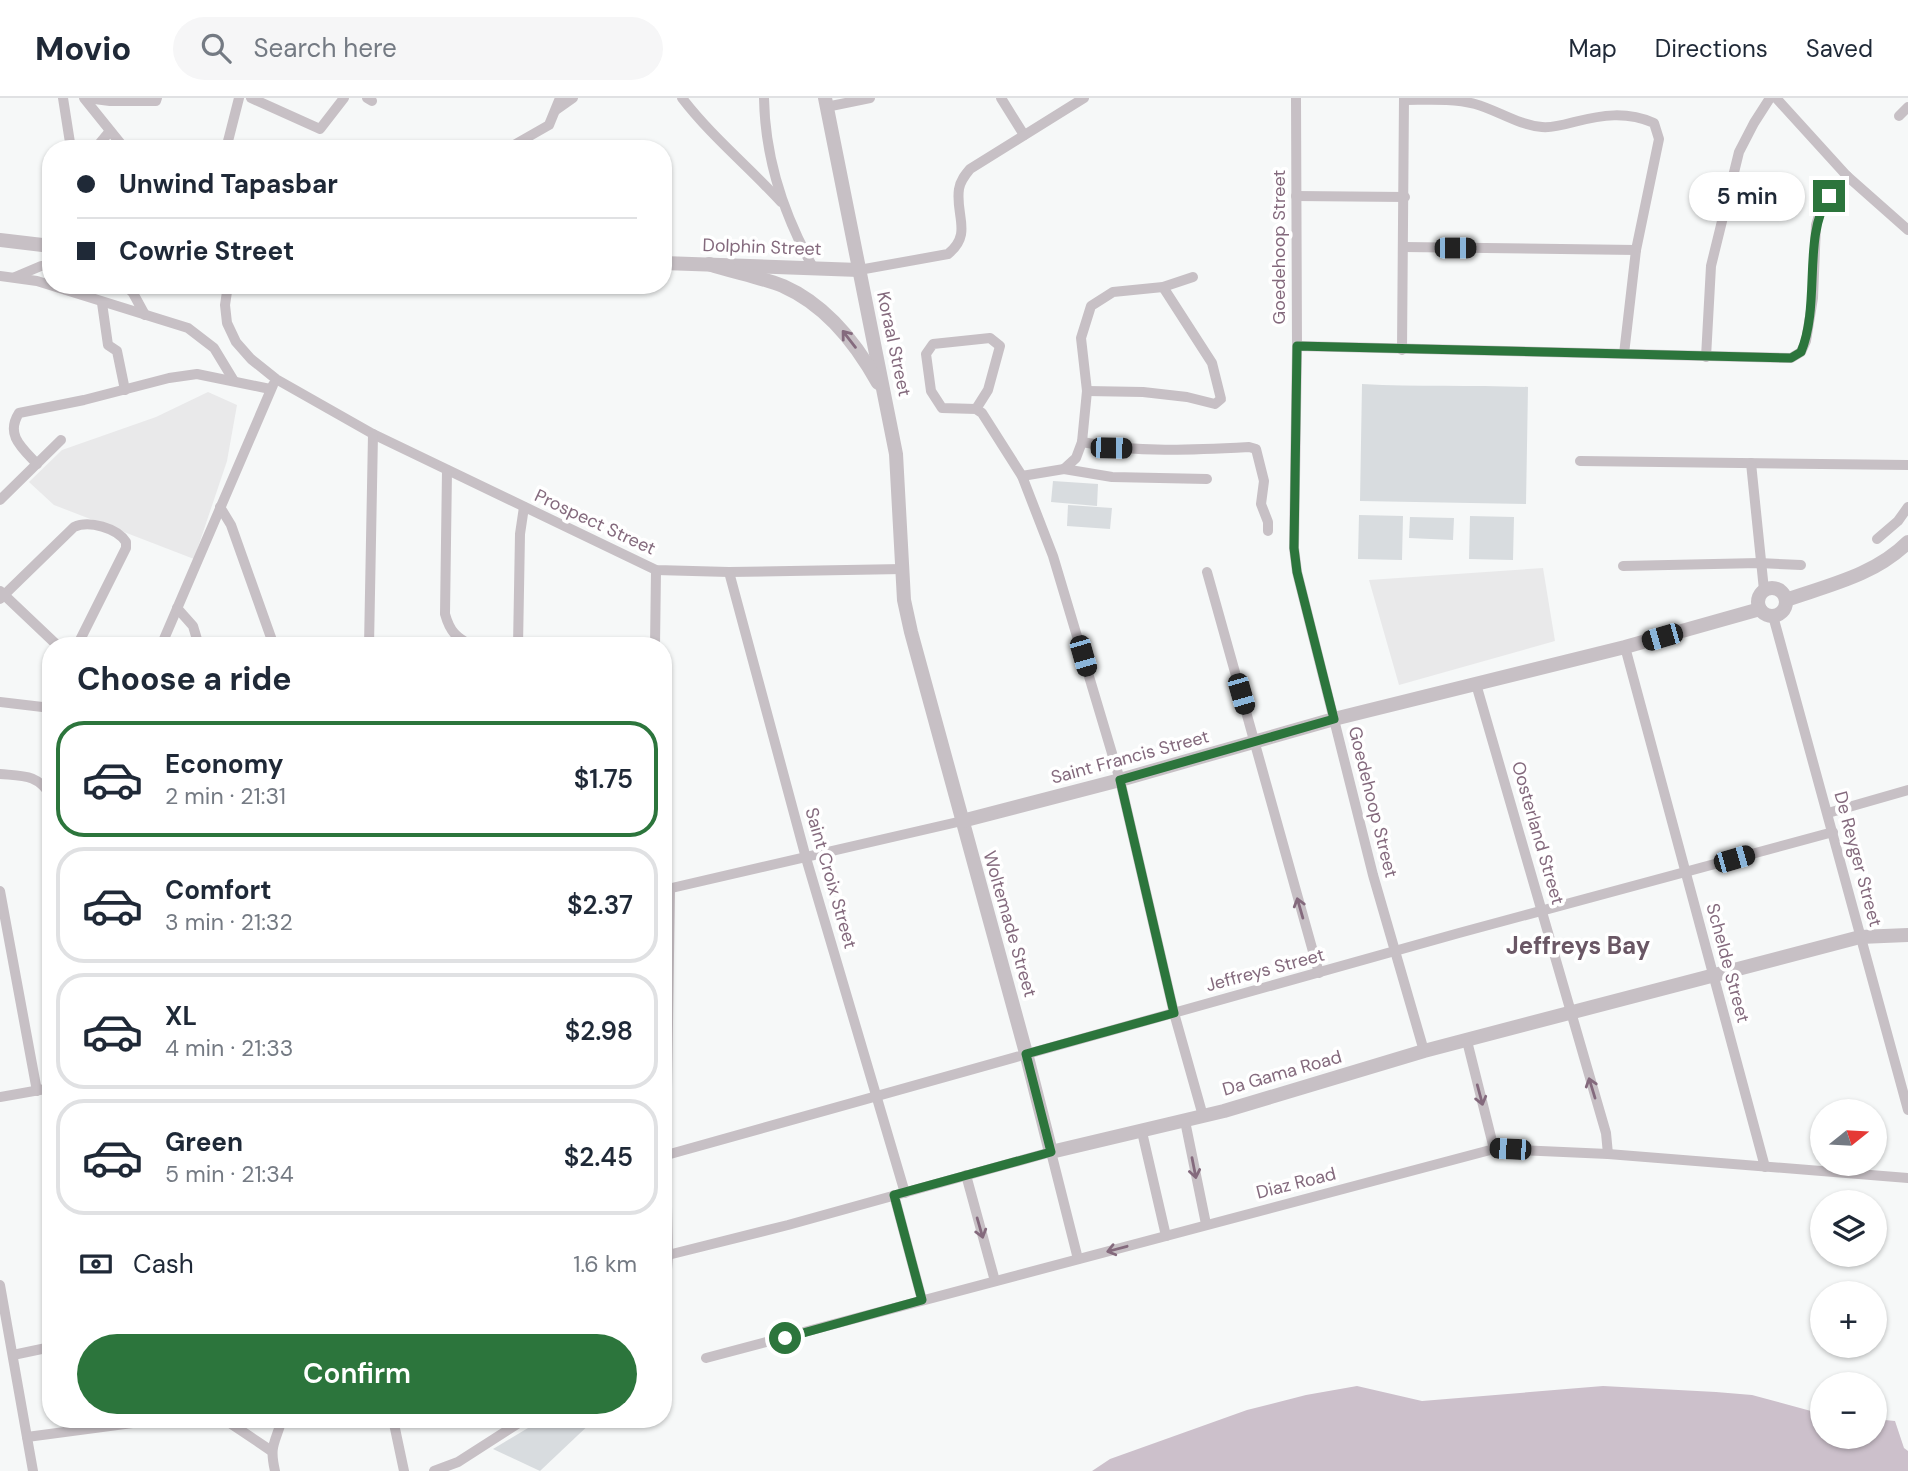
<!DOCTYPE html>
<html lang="en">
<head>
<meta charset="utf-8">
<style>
	:root { --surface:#fff; --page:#f6f6f7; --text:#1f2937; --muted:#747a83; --line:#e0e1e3; --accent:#2c753c }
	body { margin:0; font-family:"DM Sans",sans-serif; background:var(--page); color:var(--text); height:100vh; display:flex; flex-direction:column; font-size:26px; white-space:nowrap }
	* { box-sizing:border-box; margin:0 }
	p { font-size:23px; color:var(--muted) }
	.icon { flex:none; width:38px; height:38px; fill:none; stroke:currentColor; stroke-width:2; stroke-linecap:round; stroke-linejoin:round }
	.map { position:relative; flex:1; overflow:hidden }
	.details { position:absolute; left:42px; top:539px; width:630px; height:791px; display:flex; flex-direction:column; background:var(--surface); border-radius:28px; box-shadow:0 2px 5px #0004 }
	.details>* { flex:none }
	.hud { position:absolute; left:42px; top:42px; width:630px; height:154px; border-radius:28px; box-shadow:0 2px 5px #0004; display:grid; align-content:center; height:154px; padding:0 35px; background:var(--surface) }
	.needle { width:46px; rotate:72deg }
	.tools { position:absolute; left:1810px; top:1001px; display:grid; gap:14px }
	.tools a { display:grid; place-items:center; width:77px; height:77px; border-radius:50%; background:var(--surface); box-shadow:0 2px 5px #0004; font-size:35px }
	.end { position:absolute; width:32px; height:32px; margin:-16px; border:9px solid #2c753c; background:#fff; box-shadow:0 0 0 4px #fff }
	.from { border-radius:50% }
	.bubble { position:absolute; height:49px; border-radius:24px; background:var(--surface); box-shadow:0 2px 5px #0004; font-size:23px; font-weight:600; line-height:49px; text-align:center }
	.car { position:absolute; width:21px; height:42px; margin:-21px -10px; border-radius:9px; box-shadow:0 0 5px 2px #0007; background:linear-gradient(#222 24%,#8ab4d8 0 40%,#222 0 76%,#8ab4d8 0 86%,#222 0) }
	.hud b { display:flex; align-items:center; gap:24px; height:66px; font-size:26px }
	.hud b+b { border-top:2px solid var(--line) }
	.hud i { width:18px; height:18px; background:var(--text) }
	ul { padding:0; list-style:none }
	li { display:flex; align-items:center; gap:21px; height:116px; margin:0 14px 10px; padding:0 21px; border:4px solid var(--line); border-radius:28px }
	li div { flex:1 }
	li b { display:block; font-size:26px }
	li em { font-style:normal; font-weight:600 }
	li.on { border-color:var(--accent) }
	li>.icon { width:63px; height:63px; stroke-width:1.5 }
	h2 { padding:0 35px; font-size:32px; line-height:84px }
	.pay { display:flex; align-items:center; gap:18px; height:77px; padding:0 35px; font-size:26px }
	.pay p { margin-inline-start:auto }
	.button { display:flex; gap:14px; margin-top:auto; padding:14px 35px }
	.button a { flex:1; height:80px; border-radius:42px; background:var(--accent); color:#fff; font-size:28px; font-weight:600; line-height:80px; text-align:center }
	header { display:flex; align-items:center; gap:42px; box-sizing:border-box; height:98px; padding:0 35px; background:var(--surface); border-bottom:2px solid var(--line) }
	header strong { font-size:33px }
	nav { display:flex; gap:38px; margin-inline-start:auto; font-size:24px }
	.search { width:490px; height:63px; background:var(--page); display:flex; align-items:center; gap:18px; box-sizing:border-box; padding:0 24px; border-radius:38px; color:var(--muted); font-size:26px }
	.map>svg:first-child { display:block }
	.built { fill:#e9e9ea }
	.green { fill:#d8dcdf }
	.water { fill:#ccc0cb }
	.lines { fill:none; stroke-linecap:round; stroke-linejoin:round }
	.minor { stroke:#c7c0c5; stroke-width:10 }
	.tertiary { stroke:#c7c0c5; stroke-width:14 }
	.oneway { stroke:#846a7d }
	.route { stroke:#2c753c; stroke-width:9 }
	.labels { text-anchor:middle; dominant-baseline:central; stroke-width:7; stroke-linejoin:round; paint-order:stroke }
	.street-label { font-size:18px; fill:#846a7d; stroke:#fff }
	.district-label { font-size:24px; font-weight:bold; fill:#6a5765; stroke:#fff }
</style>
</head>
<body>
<header>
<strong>Movio</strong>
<div class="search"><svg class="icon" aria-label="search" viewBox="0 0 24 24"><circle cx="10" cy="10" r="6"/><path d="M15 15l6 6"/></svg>Search here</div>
<nav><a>Map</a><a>Directions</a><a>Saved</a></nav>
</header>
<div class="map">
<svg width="1908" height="1373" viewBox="0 0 1908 1373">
	<rect width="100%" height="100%" fill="#f6f8f8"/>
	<g class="built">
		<polygon points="208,294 237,307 227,363 194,461 54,407 29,384 62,352 156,319"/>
		<polygon points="1543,470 1555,543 1399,587 1369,482"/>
	</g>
	<g class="green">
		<path d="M1362 286C1417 289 1472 287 1528 289L1526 406 1360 403Z"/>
		<polygon points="1053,383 1098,386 1097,408 1051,404"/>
		<polygon points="1068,407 1112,410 1110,431 1067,428"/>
		<polygon points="1359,417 1403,418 1402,462 1358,461"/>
		<polygon points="1470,418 1514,419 1513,462 1469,461"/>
		<polygon points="1410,419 1454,420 1453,442 1409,440"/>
		<polygon points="543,1321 595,1321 540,1373 493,1351"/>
	</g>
	<polygon class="water" points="1357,1288 1422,1303 1603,1288 1716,1294 1752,1297 1822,1316 1822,1339 1874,1339 1874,1321 1895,1323 1904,1350 1908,1353 1908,1373 1092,1373 1110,1361 1247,1312 1306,1297"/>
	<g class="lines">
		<g class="minor">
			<polyline points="63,0 71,51"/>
			<polyline points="84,0 125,51"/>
			<polyline points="87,0 110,3 156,3 157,0"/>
			<polyline points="251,0 320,31 344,0"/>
			<polyline points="367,0 372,3"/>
			<path d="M682 0C711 38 749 69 781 104"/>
			<path d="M764 0C765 60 784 118 814 171"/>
			<polyline points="1001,0 1024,37"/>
			<polyline points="1296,0 1297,248 1294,450 1297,474 1373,777 1424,953"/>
			<polyline points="1776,0 1847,78 1908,132"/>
			<path d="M1404 2C1427 2 1452 0 1475 6 1497 12 1518 27 1542 29 1553 30 1563 27 1574 24 1602 17 1626 13 1654 25L1659 41 1636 152 1624 256"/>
			<polyline points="826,9 870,0"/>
			<polyline points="556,12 573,0"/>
			<polyline points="1899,18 1908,9"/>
			<polyline points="95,51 110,33"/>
			<polyline points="226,51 239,0"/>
			<polyline points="507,51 549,27 560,0"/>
			<polyline points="1296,98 1405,99"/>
			<polyline points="1404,149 1636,152"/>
			<path d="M859 172 948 156C973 136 955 117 959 91 960 83 965 77 970 71L1084 0"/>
			<polyline points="0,178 37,183 188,230 214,250 234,283"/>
			<polyline points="15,179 41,168 51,168"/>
			<polyline points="125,187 133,195 145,217"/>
			<polyline points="228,187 225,207 227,225 236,244 251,261 276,281 373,336 656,472 729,474 903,471"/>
			<polyline points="102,205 108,247 117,253 125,292"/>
			<polyline points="1297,248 1791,260 1801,254 1806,243 1813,200 1816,127 1821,111 1847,78"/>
			<polyline points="1402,252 1404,0"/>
			<polyline points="1706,259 1711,168 1739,54 1754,25 1770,0"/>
			<polyline points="1087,293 1143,294 1187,299 1215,306 1221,301 1212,265 1163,189"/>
			<polyline points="976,311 988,292 1000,248 990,240 933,246 926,256 931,293 942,310 976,311 982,315 1022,378 1053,458 1120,682 1174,915 1203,1018"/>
			<path d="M1082 344C1137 355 1193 352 1249 349L1256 351 1264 383 1261 406 1268 424V433"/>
			<polyline points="1580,363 1908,367"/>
			<polyline points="1751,365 1764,492"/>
			<path d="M37 366C22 350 5 337 19 315L84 302 169 280 197 276 270 291"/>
			<polyline points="1064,371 1076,360 1082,344 1087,293 1081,240 1091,208 1113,194 1163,189 1193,179"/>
			<path d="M447 372 445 516C450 534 456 539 472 548"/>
			<polyline points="1022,378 1064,371 1112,379 1207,381"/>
			<polyline points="0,402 61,342"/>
			<polyline points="220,409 231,427 274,548"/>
			<polyline points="1877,441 1898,423 1908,409"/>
			<polyline points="1623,468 1759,465 1801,467"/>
			<polyline points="729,474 806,760 905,1095"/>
			<polyline points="1207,474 1319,875"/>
			<polyline points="0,493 58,548"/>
			<path d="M0 501 74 429C89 422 117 430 126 444V450L77 548"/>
			<polyline points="177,510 193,528 199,548"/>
			<polyline points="1773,518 1908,1012"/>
			<polyline points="161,548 273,287"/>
			<polyline points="369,548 373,336"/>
			<polyline points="518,548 520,436 524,409"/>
			<polyline points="655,548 656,472"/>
			<polyline points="1625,549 1765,1069"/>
			<polyline points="1476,586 1606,1035 1608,1056"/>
			<polyline points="0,604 51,610"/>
			<path d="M0 676C23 678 38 676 51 698"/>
			<polyline points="1828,715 1908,692"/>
			<polyline points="663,792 962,723"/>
			<polyline points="0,793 37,993"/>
			<polyline points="1467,943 1494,1051"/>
			<polyline points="0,999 51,990"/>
			<polyline points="1185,1023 1206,1126"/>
			<polyline points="1142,1034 1166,1138"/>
			<polyline points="663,1058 1459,835 1833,734"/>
			<polyline points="966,1077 995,1183"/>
			<polyline points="894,1097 922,1202"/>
			<polyline points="668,1157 788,1127 1051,1054 1078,1161"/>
			<polyline points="0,1187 33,1373"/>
			<polyline points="663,1230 668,1157 666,1058 670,791"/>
			<polyline points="13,1257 51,1249"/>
			<polyline points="706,1260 1494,1051 1608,1056 1908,1080"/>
			<polyline points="224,1321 270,1352"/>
			<polyline points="393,1321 404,1373"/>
			<polyline points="27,1339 155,1322"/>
			<path d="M275 1373C269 1347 275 1346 282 1321"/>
			<polyline points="434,1373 458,1364 525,1321"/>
		</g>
		<g class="tertiary">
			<polyline points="825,0 896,356 904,502 911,534 1026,955 1051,1054 1224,1013 1424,953 1860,839 1908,837"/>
			<polyline points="0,142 51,148"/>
			<polyline points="663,165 859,172"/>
			<path d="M709 166C733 174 760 179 783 188 826 207 856 245 878 285"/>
			<circle cx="1772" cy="504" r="14"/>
			<path d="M1786 502C1829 487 1875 477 1908 444"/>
			<polyline points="962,723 1120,682 1334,621 1625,549 1760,511"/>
		</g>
	</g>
	<defs><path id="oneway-shaft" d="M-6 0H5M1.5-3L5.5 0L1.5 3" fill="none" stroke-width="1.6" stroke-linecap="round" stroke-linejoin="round" transform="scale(1.75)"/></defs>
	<g class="oneway">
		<use href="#oneway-shaft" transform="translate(849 241) rotate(-128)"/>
		<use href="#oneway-shaft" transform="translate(1300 810) rotate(-106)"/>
		<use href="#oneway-shaft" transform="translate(1592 990) rotate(-107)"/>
		<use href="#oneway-shaft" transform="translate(1480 997) rotate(75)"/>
		<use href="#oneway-shaft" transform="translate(1194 1070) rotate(79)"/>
		<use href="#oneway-shaft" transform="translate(980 1130) rotate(74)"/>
		<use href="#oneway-shaft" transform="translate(1117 1151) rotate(165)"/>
	</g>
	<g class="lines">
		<path class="route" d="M785 1240 922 1202 894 1097 1051 1054 1026 956 1174 915 1120 682 1334 621 1297 474 1294 450 1297 248 1791 260 1801 254C1821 205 1802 139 1829 98"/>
	</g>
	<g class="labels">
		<g class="street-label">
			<text transform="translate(762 149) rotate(2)">Dolphin Street</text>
			<text transform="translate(1279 149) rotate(-90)">Goedehoop Street</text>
			<text transform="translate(894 246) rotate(78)">Koraal Street</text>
			<text transform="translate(595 424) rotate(25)">Prospect Street</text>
			<text transform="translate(1130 659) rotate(-15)">Saint Francis Street</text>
			<text transform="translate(1373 704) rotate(76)">Goedehoop Street</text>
			<text transform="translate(1538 735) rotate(74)">Oosterland Street</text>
			<text transform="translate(1858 761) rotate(75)">De Reyger Street</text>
			<text transform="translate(831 780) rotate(74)">Saint Croix Street</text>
			<text transform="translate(1010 826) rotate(74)">Woltemade Street</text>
			<text transform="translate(1728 865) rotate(75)">Schelde Street</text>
			<text transform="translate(1265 872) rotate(-15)">Jeffreys Street</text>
			<text transform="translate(1282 975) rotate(-16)">Da Gama Road</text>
			<text transform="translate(1296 1085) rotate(-14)">Diaz Road</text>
		</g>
		<g class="district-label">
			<text x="1578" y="847">Jeffreys Bay</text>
		</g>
	</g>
</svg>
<div class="tools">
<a><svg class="needle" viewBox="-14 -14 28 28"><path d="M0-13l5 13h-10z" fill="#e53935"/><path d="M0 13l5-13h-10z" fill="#747a83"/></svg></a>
<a><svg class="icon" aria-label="layers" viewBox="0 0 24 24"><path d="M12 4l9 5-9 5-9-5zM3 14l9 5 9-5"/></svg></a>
<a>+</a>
<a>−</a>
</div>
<i class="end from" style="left:785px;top:1240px"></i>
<i class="end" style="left:1829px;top:98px"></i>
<div class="bubble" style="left:1689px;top:74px;width:116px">5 min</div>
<i class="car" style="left:1455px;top:150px;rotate:90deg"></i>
<i class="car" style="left:1111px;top:350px;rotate:91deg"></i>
<i class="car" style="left:1662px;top:539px;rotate:254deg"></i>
<i class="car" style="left:1083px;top:558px;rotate:164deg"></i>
<i class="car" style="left:1241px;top:596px;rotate:164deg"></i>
<i class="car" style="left:1734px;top:761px;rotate:74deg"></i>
<i class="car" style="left:1510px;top:1051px;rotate:273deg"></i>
<div class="hud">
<b><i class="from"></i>Unwind Tapasbar</b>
<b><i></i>Cowrie Street</b>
</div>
<section class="details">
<h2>Choose a ride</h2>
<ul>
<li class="on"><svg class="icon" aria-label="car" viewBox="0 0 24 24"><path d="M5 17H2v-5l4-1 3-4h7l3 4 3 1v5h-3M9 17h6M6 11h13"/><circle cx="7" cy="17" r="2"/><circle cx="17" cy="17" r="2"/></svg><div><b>Economy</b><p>2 min · 21:31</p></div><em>$1.75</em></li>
<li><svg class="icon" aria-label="car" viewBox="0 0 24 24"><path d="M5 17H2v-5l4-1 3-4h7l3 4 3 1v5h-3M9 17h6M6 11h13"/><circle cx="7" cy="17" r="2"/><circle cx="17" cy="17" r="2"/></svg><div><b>Comfort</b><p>3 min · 21:32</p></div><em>$2.37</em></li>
<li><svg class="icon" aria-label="car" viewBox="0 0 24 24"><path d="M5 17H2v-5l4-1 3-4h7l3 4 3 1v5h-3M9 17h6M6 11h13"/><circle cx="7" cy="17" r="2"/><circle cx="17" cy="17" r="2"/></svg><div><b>XL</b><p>4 min · 21:33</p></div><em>$2.98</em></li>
<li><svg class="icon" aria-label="car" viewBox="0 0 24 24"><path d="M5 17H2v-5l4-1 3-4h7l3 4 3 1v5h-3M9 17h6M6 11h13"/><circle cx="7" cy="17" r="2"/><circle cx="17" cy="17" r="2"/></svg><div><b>Green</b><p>5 min · 21:34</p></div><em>$2.45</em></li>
</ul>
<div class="pay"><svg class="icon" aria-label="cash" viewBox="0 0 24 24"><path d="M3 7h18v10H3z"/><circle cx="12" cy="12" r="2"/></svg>Cash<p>1.6 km</p></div>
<div class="button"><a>Confirm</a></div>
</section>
</div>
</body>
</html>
